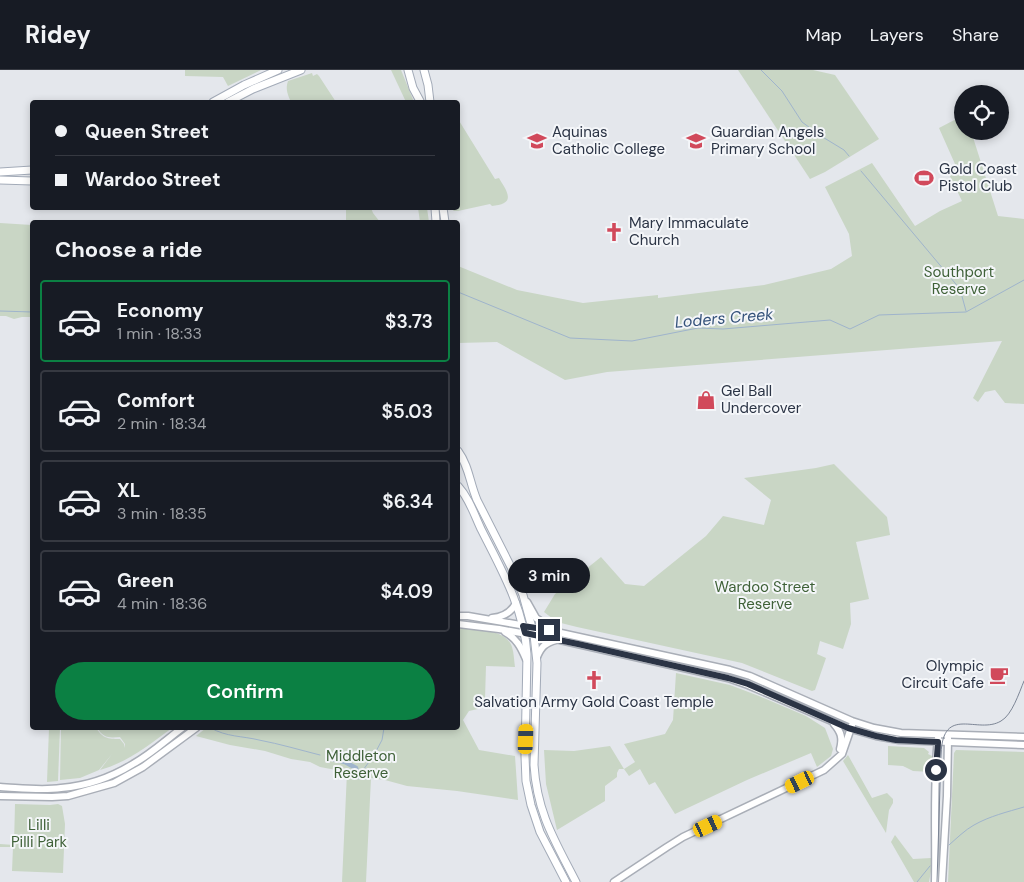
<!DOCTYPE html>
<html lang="en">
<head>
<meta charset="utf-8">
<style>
	:root { --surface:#171b24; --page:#20242c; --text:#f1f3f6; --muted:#9ea1a6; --line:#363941; --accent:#0b8043 }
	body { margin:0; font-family:"DM Sans",sans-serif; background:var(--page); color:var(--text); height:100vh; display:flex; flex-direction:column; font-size:19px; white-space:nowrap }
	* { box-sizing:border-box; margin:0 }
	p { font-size:16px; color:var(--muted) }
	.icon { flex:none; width:28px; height:28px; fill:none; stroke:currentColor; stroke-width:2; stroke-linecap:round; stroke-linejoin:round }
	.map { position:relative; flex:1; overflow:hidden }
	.drawer { position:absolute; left:30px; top:150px; width:430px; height:510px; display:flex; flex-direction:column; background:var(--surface); border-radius:5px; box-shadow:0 2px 8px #0003 }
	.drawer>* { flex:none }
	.hud { position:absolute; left:30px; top:30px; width:430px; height:110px; border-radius:5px; box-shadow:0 2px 8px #0003; display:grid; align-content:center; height:110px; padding:0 25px; background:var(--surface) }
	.fabs { position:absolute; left:954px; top:15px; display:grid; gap:10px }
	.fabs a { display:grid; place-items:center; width:55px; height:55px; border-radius:50%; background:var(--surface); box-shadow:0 2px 8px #0003; font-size:25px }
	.end { position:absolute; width:22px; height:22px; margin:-11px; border:6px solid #2b3445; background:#fff; box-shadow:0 0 0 2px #fff }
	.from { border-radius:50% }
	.bubble { position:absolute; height:35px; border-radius:18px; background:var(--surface); box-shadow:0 2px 8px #0003; font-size:16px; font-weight:600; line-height:35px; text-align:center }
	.car { position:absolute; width:15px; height:30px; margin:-15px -8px; border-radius:6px; box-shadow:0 0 4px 1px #0007; background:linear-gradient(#f5c518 24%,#345 0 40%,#f5c518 0 76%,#345 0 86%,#f5c518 0) }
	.hud b { display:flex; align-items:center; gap:18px; height:48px; font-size:19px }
	.hud b+b { border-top:1px solid var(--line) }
	.hud i { width:12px; height:12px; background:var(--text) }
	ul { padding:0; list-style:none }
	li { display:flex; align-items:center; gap:15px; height:82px; margin:0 10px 8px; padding:0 15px; border:2px solid var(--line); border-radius:5px }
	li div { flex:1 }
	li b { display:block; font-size:19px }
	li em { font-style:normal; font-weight:600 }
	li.current { border-color:var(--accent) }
	li>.icon { width:45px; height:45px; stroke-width:1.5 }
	h2 { padding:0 25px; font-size:22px; line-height:60px }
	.action { display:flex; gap:10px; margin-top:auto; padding:10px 25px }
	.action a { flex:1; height:58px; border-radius:30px; background:var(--accent); color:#fff; font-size:20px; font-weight:600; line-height:58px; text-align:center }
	header { display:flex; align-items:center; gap:30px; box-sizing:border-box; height:70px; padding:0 25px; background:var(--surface); border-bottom:1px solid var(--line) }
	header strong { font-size:24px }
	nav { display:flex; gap:28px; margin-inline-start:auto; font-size:18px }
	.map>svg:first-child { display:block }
	.green { fill:#c9d6c5 }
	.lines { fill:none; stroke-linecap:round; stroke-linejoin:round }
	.stream { stroke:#9fb4cc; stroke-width:1 }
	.canal { stroke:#9fb4cc; stroke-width:4.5 }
	.secondary-casing { stroke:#a9aeb7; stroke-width:9 }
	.primary-casing { stroke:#a3abb8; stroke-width:9 }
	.secondary { stroke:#fff; stroke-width:6 }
	.primary { stroke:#fff; stroke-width:7 }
	.tram { stroke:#7d8696; stroke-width:1 }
	.route { stroke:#2b3445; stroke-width:6 }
	.labels { text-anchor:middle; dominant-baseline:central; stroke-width:4; stroke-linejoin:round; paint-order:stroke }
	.poi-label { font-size:15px; fill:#2b3445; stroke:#f4f6f9; text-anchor:start }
	.park-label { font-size:15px; fill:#3f6138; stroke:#f4f6f9 }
	.water-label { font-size:16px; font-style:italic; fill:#34527a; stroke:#f4f6f9 }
</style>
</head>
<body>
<header>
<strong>Ridey</strong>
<nav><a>Map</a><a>Layers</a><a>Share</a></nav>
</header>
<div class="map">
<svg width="1024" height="812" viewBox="0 0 1024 812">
	<rect width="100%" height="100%" fill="#e4e7ec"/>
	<g class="green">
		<polygon points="185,0 261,0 228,16 223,7 185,6"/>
		<polygon points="391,0 401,0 414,32 406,32"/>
		<polygon points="738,0 813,0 835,5 879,69 825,102 810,109"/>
		<path d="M312 3 313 6 317 4 319 6 336 32H291C288 25 285 19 288 11Z"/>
		<polygon points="962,46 962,61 971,61 998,146 1024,149 1024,334 1005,333 995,320 985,322 978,332 973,328 1002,271 607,302 565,310 497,272 458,273 458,196 517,220 583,233 658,225 658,228 764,215 831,199 852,186 849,164 825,117 872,93 915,156 940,141 962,131 946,98 955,94 939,58"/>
		<path d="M458 49 495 109 499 108C502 114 514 128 504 133 501 135 496 135 492 136L490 134 458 141H454L451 138H458Z"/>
		<polygon points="346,138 371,138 373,143 380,152 346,152"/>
		<polygon points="418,138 427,138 429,152 420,152"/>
		<polygon points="0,153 32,155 32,247 22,247 14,249 6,246 0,246"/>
		<polygon points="834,394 887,447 890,465 856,472 869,529 850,533 851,554 843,579 820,571 817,584 826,588 815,620 812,621 742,593 577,557 557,552 544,542 555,524 601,487 625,514 644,516 706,466 723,446 764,455 771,430 744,408 816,398"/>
		<path d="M458 558C474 560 506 558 512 577 514 583 514 591 515 597L486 596 485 629 478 639 469 641 463 650 479 680 515 686 518 730 457 721 407 716 385 710 371 708 366 812H342L347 702 320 697 310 692 291 689 265 681 230 675 196 666 206 658H458Z"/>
		<polygon points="676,603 730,615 759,626 806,646 825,658 833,679 831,686 817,697 811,683 747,710 675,744 655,712 649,715 640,699 629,706 624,699 619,699 617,703 617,707 605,716 605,731 557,760 546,714 544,680 574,681 610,676 624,699 635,692 624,674 665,664 673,650"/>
		<polygon points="49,658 60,658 58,711 47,712"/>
		<path d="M61 658H96C103 668 107 669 120 669L124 674 125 678V674L120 667C108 668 104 668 97 658H172C149 675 128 692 100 700L112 684 99 700 80 708 60 710Z"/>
		<polygon points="888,676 924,678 929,682 928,684 932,686 931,702 913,701 903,696 888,695"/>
		<polygon points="956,680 1024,682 1024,812 948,812 954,683"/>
		<polygon points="848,685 872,728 887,723 893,729 893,733 889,740 886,763 843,691"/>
		<polygon points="15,734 50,735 58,734 62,736 65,754 63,803 12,801 13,777 0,777 0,774 14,775"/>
		<polygon points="895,765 913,789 931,788 931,801 929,812 914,812 891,772"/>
	</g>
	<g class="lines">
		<g class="stream">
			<polyline points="761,0 782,21 802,52 821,66 844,80 849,86"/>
			<polyline points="861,101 960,219 966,241"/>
			<polyline points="458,222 570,268 632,271 698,258 723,259 830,250 850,259 879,245 966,242 1024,210"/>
			<polyline points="0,241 32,242"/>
			<polyline points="163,658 164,658"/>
			<path d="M211 658C226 667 243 666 259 670 280 674 300 680 320 685"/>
			<polyline points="358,707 374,685 382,670 384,658"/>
			<path d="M949 775C957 768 965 760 974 755 990 746 1007 742 1024 737"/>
			<polyline points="917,812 930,796"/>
		</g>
		<polyline class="canal" points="329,688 345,692 356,698 358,707"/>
		<g class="secondary-casing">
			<g id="secondary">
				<polyline points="527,532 536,548 552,559"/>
				<polyline points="458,546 468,546 538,558 730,600 750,606 852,651 874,658 901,663 1024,667"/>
				<path d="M492 548C503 547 511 543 516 533"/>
				<polyline points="458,554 499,559 560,570 728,608 748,615 848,658 876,666 899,670 1024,675"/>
				<path d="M505 562C516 568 521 577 526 589"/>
				<path d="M537 587C541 577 545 573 556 570"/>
				<path d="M834 654C841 662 843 668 840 679"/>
				<path d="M0 717C20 718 41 721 61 718 86 716 112 707 133 694 151 684 166 670 182 658"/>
				<polyline points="0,726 52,727 68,726 114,713 143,697 196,658"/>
				<polyline points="614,812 667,777 683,767 824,700 842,684 852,655"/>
				<path d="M935 812C936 764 933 716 938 668"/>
				<polyline points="942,812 947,726 948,668"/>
			</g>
		</g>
		<g class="primary-casing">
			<g id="primary">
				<polyline points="408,0 413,18 420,31"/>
				<polyline points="424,0 428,15 430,32"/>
				<polyline points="213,32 244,15 278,0"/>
				<polyline points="228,32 253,19 301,0"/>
				<polyline points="0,102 32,100"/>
				<polyline points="0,110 32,111"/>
				<polyline points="435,138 436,152"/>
				<polyline points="443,138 445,152"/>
				<path d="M458 381C469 396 470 414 477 430L512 499 523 525 534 565 537 593 534 695C537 743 555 771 576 812"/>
				<path d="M458 416C469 428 474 444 481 459 501 499 524 538 527 584L525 686 526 711 531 735 540 762 566 812"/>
			</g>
		</g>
		<use href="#secondary" class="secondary"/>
		<use href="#primary" class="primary"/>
		<path class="tram" d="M937 812 941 684C943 634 978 665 1001 651 1012 645 1019 623 1024 611"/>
	</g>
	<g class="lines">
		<polyline class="route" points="549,560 523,556 525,563 578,574 728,608 748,614 848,658 876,666 896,670 938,672 936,700"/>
	</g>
	<defs>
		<g id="school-bare" transform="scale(1.5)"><path d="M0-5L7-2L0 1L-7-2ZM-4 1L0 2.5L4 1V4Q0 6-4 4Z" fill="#d1495b" stroke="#f4f6f9" stroke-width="2.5" paint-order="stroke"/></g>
		<g id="stadium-bare" transform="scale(1.5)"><path d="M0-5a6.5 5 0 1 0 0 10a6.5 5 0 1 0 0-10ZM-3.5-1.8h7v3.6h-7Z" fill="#d1495b" stroke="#f4f6f9" stroke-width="2.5" paint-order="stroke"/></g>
		<g id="church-bare" transform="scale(1.5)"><path d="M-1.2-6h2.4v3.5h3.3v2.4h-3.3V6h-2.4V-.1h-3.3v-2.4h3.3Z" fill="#d1495b" stroke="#f4f6f9" stroke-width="2.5" paint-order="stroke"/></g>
		<g id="shop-bare" transform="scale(1.5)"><path d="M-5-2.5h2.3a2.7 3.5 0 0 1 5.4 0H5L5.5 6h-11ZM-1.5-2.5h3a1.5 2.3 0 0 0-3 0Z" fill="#d1495b" stroke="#f4f6f9" stroke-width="2.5" paint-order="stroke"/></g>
		<g id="cafe-bare" transform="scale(1.5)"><path d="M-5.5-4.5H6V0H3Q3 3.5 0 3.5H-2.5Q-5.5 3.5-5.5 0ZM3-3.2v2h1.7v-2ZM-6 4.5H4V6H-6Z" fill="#d1495b" stroke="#f4f6f9" stroke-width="2.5" paint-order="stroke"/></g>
	</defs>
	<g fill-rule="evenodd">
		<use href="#school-bare" x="537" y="71"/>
		<use href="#school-bare" x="696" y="71"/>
		<use href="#stadium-bare" x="924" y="108"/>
		<use href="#church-bare" x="614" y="162"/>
		<use href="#shop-bare" x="706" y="330"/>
		<use href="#cafe-bare" x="999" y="605"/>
		<use href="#church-bare" x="594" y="610"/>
	</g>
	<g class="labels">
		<g class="poi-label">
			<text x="552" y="62">Aquinas<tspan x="552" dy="17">Catholic College</tspan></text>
			<text x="711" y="62">Guardian Angels<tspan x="711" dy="17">Primary School</tspan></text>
			<text x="939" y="99">Gold Coast<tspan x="939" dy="17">Pistol Club</tspan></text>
			<text x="629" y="153">Mary Immaculate<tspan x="629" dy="17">Church</tspan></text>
			<text x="721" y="321">Gel Ball<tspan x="721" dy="17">Undercover</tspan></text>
			<text x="984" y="596" text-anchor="end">Olympic<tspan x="984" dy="17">Circuit Cafe</tspan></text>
			<text x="594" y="632" text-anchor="middle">Salvation Army Gold Coast Temple</text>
		</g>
		<g class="park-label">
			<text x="959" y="202">Southport<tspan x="959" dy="17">Reserve</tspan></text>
			<text x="765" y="517">Wardoo Street<tspan x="765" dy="17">Reserve</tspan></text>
			<text x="361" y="686">Middleton<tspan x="361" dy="17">Reserve</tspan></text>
			<text x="39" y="755">Lilli<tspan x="39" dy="17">Pilli Park</tspan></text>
		</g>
		<g class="water-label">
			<text transform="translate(724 248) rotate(-5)">Loders Creek</text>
		</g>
	</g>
</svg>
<div class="fabs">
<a><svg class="icon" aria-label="locate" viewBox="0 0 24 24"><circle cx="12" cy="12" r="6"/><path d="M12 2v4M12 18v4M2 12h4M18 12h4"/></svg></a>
</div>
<i class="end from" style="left:936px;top:700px"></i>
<i class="end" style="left:549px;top:560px"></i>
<div class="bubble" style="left:508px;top:488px;width:82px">3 min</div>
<i class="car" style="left:526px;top:669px;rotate:2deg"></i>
<i class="car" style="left:800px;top:712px;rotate:244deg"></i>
<i class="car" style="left:708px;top:756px;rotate:65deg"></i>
<div class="hud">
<b><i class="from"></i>Queen Street</b>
<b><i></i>Wardoo Street</b>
</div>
<section class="drawer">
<h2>Choose a ride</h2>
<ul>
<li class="current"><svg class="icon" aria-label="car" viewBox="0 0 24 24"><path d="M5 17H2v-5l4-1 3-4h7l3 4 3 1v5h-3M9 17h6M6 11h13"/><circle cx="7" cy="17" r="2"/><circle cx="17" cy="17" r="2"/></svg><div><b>Economy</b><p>1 min · 18:33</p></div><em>$3.73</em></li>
<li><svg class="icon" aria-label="car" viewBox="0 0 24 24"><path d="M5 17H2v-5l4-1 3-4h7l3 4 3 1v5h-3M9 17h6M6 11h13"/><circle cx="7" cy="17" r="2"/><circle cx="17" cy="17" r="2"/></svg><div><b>Comfort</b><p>2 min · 18:34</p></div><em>$5.03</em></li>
<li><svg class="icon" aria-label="car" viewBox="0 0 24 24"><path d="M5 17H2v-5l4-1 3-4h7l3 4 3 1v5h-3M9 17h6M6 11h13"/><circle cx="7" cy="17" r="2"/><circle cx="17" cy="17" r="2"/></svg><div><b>XL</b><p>3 min · 18:35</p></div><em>$6.34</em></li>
<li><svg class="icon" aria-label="car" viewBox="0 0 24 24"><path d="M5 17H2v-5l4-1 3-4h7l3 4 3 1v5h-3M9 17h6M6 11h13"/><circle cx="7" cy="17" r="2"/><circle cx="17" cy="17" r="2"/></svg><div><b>Green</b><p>4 min · 18:36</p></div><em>$4.09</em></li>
</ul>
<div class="action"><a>Confirm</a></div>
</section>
</div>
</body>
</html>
